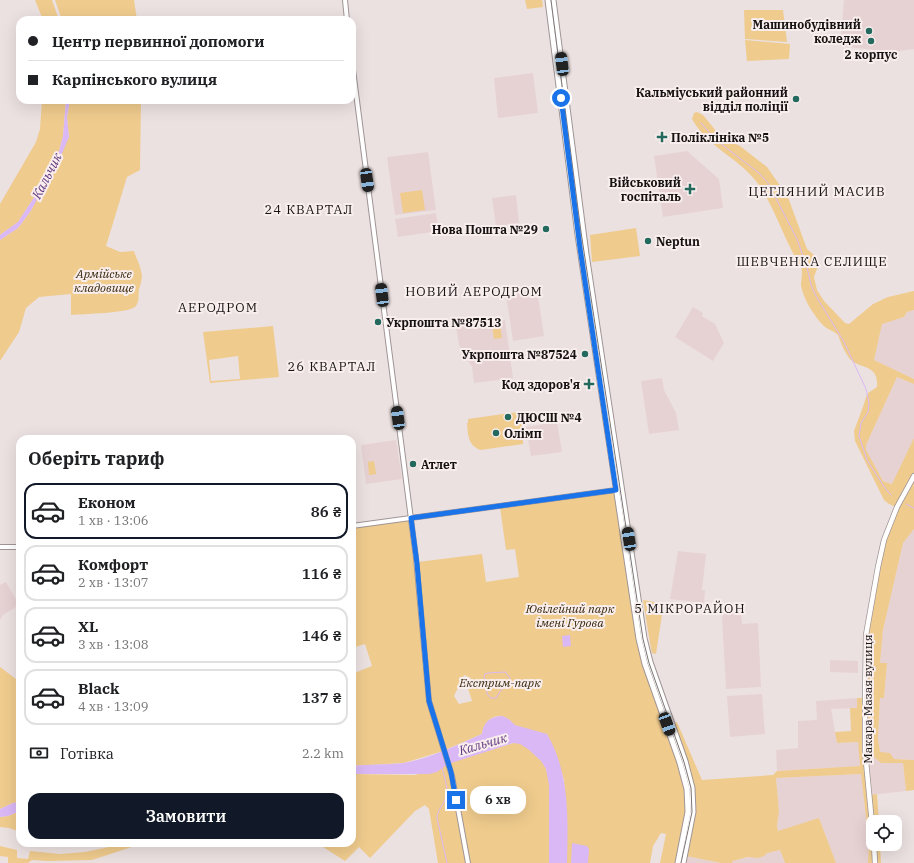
<!DOCTYPE html>
<html lang="uk">
<head>
<meta charset="utf-8">
<style>
	:root { --surface:#fff; --page:#f2f2f2; --text:#202124; --muted:#757577; --line:#e0e0e0; --accent:#111827 }
	body { margin:0; font-family:"IBM Plex Serif",serif; background:var(--page); color:var(--text); height:100vh; display:flex; flex-direction:column; font-size:15px; white-space:nowrap }
	* { box-sizing:border-box; margin:0 }
	p { font-size:13px; color:var(--muted) }
	.icon { flex:none; width:22px; height:22px; fill:none; stroke:currentColor; stroke-width:2; stroke-linecap:round; stroke-linejoin:round }
	.map { position:relative; flex:1; overflow:hidden }
	.details { position:absolute; left:16px; top:435px; width:340px; height:412px; display:flex; flex-direction:column; background:var(--surface); border-radius:12px; box-shadow:0 4px 16px #0002 }
	.details>* { flex:none }
	.top-card { position:absolute; left:16px; top:16px; width:340px; height:88px; border-radius:12px; box-shadow:0 4px 16px #0002; display:grid; align-content:center; height:88px; padding:0 12px; background:var(--surface) }
	.fabs { position:absolute; left:866px; top:815px; display:grid; gap:8px }
	.fabs a { display:grid; place-items:center; width:36px; height:36px; border-radius:8px; background:var(--surface); box-shadow:0 4px 16px #0002; font-size:20px }
	.end { position:absolute; width:18px; height:18px; margin:-9px; border:5px solid #1a73e8; background:#fff; box-shadow:0 0 0 2px #fff }
	.from { border-radius:50% }
	.bubble { position:absolute; height:28px; border-radius:12px; background:var(--surface); box-shadow:0 4px 16px #0002; font-size:13px; font-weight:600; line-height:28px; text-align:center }
	.car { position:absolute; width:12px; height:24px; margin:-12px -6px; border-radius:5px; box-shadow:0 0 3px 1px #0007; background:linear-gradient(#222 24%,#8ab4d8 0 40%,#222 0 76%,#8ab4d8 0 86%,#222 0) }
	.top-card b { display:flex; align-items:center; gap:14px; height:38px; font-size:15px }
	.top-card b+b { border-top:1px solid var(--line) }
	.top-card i { width:10px; height:10px; background:var(--text) }
	ul { padding:0; list-style:none }
	li { display:flex; align-items:center; gap:12px; height:56px; margin:0 8px 6px; padding:0 4px; border:2px solid var(--line); border-radius:12px }
	li div { flex:1 }
	li b { display:block; font-size:15px }
	li em { font-style:normal; font-weight:600 }
	li.current { border-color:var(--accent) }
	li>.icon { width:36px; height:36px; stroke-width:1.5 }
	h2 { padding:0 12px; font-size:18px; line-height:48px }
	.pay { display:flex; align-items:center; gap:10px; height:44px; padding:0 12px; font-size:15px }
	.pay p { margin-inline-start:auto }
	.action { display:flex; gap:8px; margin-top:auto; padding:8px 12px }
	.action a { flex:1; height:46px; border-radius:12px; background:var(--accent); color:#fff; font-size:16px; font-weight:600; line-height:46px; text-align:center }
	.map>svg:first-child { display:block }
	.built { fill:#e7d2d3 }
	.green { fill:#efcb8d; fill-rule:evenodd }
	.water { fill:#dab8f5 }
	.lines { fill:none; stroke-linecap:round; stroke-linejoin:round }
	.stream { stroke:#dab8f5; stroke-width:1 }
	.tertiary-casing { stroke:#a09596; stroke-width:6 }
	.secondary-casing { stroke:#a09596; stroke-width:6 }
	.primary-casing { stroke:#a09596; stroke-width:7 }
	.tertiary { stroke:#fff; stroke-width:4 }
	.secondary { stroke:#fff; stroke-width:4.5 }
	.primary { stroke:#fff; stroke-width:5 }
	.tram { stroke:#7b7373; stroke-width:1 }
	.route { stroke:#1a73e8; stroke-width:5 }
	.poi-dot { fill:#24695d; stroke:#f9eeee; stroke-width:1.5 }
	.labels { text-anchor:middle; dominant-baseline:central; stroke-width:4; stroke-linejoin:round; paint-order:stroke }
	.poi-label { font-size:12px; font-weight:bold; fill:#161212; stroke:#f9eeee; text-anchor:end }
	.park-label { font-size:12px; font-style:italic; fill:#38290c; stroke:#f9eeee }
	.street-label { font-size:12px; fill:#161212; stroke:#f9eeee }
	.water-label { font-size:13px; font-style:italic; fill:#62387f; stroke:#f9eeee }
	.neighbourhood-label { font-size:13px; letter-spacing:1px; fill:#161212; stroke:#f9eeee }
</style>
</head>
<body>
<div class="map">
<svg width="914" height="863" viewBox="0 0 914 863">
	<rect width="100%" height="100%" fill="#ece1e1"/>
	<g class="built">
		<polygon points="844,0 914,0 914,49 892,52 840,46"/>
		<polygon points="533,73 538,113 498,118 494,78"/>
		<polygon points="687,151 719,179 723,208 663,217 654,156"/>
		<polygon points="428,152 436,210 395,215 387,157"/>
		<polygon points="516,195 519,223 496,226 492,198"/>
		<polygon points="436,213 439,231 398,237 395,219"/>
		<polygon points="537,290 544,336 513,341 506,295"/>
		<polygon points="693,307 703,313 702,316 715,324 724,343 713,361 675,337"/>
		<polygon points="914,310 914,379 874,360 882,323 904,317 907,312"/>
		<polygon points="505,320 513,378 474,383 472,367 459,345 456,327"/>
		<polygon points="897,377 914,384 914,438 893,484 883,481 866,450 866,445"/>
		<polygon points="662,378 664,390 676,413 679,430 649,434 641,381"/>
		<polygon points="557,422 562,452 531,456 526,427"/>
		<polygon points="396,440 402,479 366,484 361,445"/>
		<polygon points="914,529 914,760 894,759 880,752 878,738 880,698 884,698 887,664 880,663 883,630 903,543"/>
		<polygon points="678,551 706,554 702,590 705,590 704,603 670,599"/>
		<polygon points="6,582 19,605 3,615 0,620 0,585"/>
		<polygon points="731,607 738,609 741,612 742,624 758,623 761,687 726,689 722,617 725,610"/>
		<polygon points="830,660 858,661 858,673 830,672"/>
		<polygon points="762,694 765,734 730,737 727,696"/>
		<polygon points="857,698 857,708 831,709 837,743 859,742 861,766 777,771 776,750 798,748 798,721 817,720 816,701"/>
		<polygon points="875,757 881,763 903,763 906,791 870,795 867,758"/>
		<polygon points="861,774 869,843 868,863 836,863 819,818 779,832 777,826 779,811 776,778"/>
		<polygon points="780,850 785,863 723,863"/>
		<polygon points="686,856 721,863 685,863"/>
	</g>
	<g class="green">
		<polygon points="35,0 52,0 59,20 43,20"/>
		<polygon points="55,0 134,0 137,20 62,20"/>
		<polygon points="525,0 542,0 543,7 527,9"/>
		<polygon points="744,10 783,10 787,42 745,39"/>
		<polygon points="745,40 790,44 789,59 747,61"/>
		<polygon points="42,100 66,100 63,136 59,151 39,190 18,222 0,235 0,204 36,142 40,129"/>
		<path d="M70 100H141L140 170 127 177 106 246 120 252 134 251C136 258 140 264 141 271 143 278 141 283 139 289 138 295 140 302 135 307 128 313 82 314 71 315V294L39 297 26 308 19 332 0 361V240L18 228 30 212 69 137 67 117Z"/>
		<path d="M697 112 703 115 721 137 740 146 767 167 781 187 789 200 807 249 814 255 817 260 818 266 814 277 817 290 824 301 845 323 849 324 873 304 888 297 914 291V310L907 312 904 317 882 324 874 360 914 379V384L897 377 866 445V450L883 481 892 484 914 438V475L896 507 889 504 884 500 855 441 854 431 864 404 866 397 868 393 877 387C879 363 859 370 849 358 844 351 841 343 838 335 834 331 829 330 825 327 819 322 814 314 810 308 806 301 802 292 801 285 801 279 803 273 801 267 798 261 794 256 792 251 781 229 773 206 759 185 741 159 708 148 692 119L694 113Z"/>
		<polygon points="422,190 425,210 403,213 400,193"/>
		<polygon points="636,228 640,256 592,262 590,235"/>
		<polygon points="500,324 502,338 494,339 492,326"/>
		<path d="M273 326 279 377 210 383 203 332ZM238 356 240 379 211 381 209 360Z"/>
		<path d="M518 412 523 429V444L481 450C468 446 468 435 467 423H468V419Z"/>
		<polygon points="374,461 376,474 369,475 368,462"/>
		<polygon points="914,478 914,529 903,543 883,630 880,663 887,663 884,698 880,698 878,738 880,752 890,753 894,759 914,760 914,790 906,791 903,763 881,763 874,757 867,758 867,635 879,567 891,525"/>
		<path d="M615 491 638 639 678 763 685 789 687 806 676 863H660L666 834 661 833 653 846 650 863H567V838L564 779 547 734C537 732 525 730 516 726 512 724 510 720 506 718 494 712 483 722 482 734L445 750 431 701 418 562 482 554 486 582 519 577 515 549 506 550 500 507ZM464 675 471 678 467 685 472 701 459 704 454 696Z"/>
		<polygon points="411,518 429,701 443,751 404,763 352,766 352,674 372,666 365,644 352,648 352,526"/>
		<polygon points="643,600 660,603 663,608 656,654 652,653 651,649"/>
		<polygon points="0,667 20,682 20,802 13,803 0,809"/>
		<polygon points="857,698 864,698 868,788 874,863 868,863 869,843 861,774 776,778 779,811 777,826 778,831 819,818 836,863 785,863 780,850 767,853 764,856 758,858 748,857 733,861 732,863 721,863 686,856 695,813 695,794 674,723 677,722 702,780 773,775 777,771 860,766 858,742 837,743 835,732 851,731 850,708 857,708"/>
		<path d="M517 742C528 746 542 758 546 769 551 783 549 799 549 813 549 830 549 846 549 863H469L449 763Z"/>
		<polygon points="447,764 451,777 467,863 438,863 429,809 425,805 415,811 370,858 359,847 345,861 323,847 313,843 352,843 352,774 415,775"/>
		<polygon points="877,794 879,822 873,822 870,795"/>
		<polygon points="20,811 20,832 9,828 0,827 0,817 8,816"/>
		<polygon points="128,843 144,843 92,860 48,861 32,860 28,863 8,863 8,857 0,856 0,846 17,850 17,858 28,859 30,851 60,854 85,852"/>
		<polygon points="875,844 880,844 881,863 876,863"/>
	</g>
	<g class="water">
		<polygon points="66,100 70,100 67,117 69,137 58,163 30,212 18,228 0,240 0,235 18,222 39,190 59,151 63,136"/>
		<polygon points="570,635 571,646 563,647 562,636"/>
		<path d="M503 716 510 720 515 725 547 734C570 773 568 819 567 863H549V785L546 769 541 761 528 749 520 744 513 743 448 764 437 772 429 774H352V766C369 764 387 765 404 763 431 758 457 745 482 734 483 722 491 716 503 716Z"/>
		<polygon points="20,802 20,811 8,816 0,817 0,809 13,803"/>
		<polygon points="572,843 587,846 589,849 588,863 571,863"/>
	</g>
	<g class="lines">
		<g class="stream">
			<polyline points="701,123 716,140 759,173 768,183 797,239 807,267 811,285 816,296 844,342 866,389 869,403 868,412 861,423 859,436 867,460 885,488 891,495"/>
			<polyline points="906,504 914,508"/>
			<path d="M487 682 484 677 485 674 488 673 505 672 510 678 508 685 501 690 496 698H491C485 694 487 690 488 684"/>
			<path d="M442 768C444 777 450 791 445 800 442 807 437 811 437 818L447 863"/>
		</g>
		<g class="tertiary-casing">
			<g id="tertiary">
				<polyline points="345,0 347,20"/>
				<polyline points="352,62 416,558 429,701 452,776 468,863"/>
				<polyline points="352,526 616,490"/>
				<polyline points="0,547 20,547"/>
			</g>
		</g>
		<g class="secondary-casing">
			<g id="secondary">
				<polyline points="873,834 865,751 865,702 866,635 878,567 884,540 897,507 914,476"/>
				<polyline points="874,844 875,863"/>
			</g>
		</g>
		<g class="primary-casing">
			<g id="primary">
				<polyline points="548,0 578,235 639,639 645,664 680,763 687,789 688,812 678,863"/>
				<polyline points="553,0 586,254 644,638 650,662 685,761 692,788 693,812 683,863"/>
			</g>
		</g>
		<use href="#tertiary" class="tertiary"/>
		<use href="#secondary" class="secondary"/>
		<use href="#primary" class="primary"/>
		<polyline class="tram" points="551,0 581,232 643,639 649,663 684,762 691,788 692,812 681,863"/>
	</g>
	<g class="lines">
		<polyline class="route" points="456,800 451,772 429,701 417,564 411,518 616,490 580,248 561,98"/>
	</g>
	<g class="poi-dot">
		<circle cx="869" cy="31" r="4"/>
		<circle cx="871" cy="41" r="4"/>
		<circle cx="796" cy="99" r="4"/>
		<path d="M660 131h4v4h4v4h-4v4h-4v-4h-4v-4h4z"/>
		<path d="M688 183h4v4h4v4h-4v4h-4v-4h-4v-4h4z"/>
		<circle cx="546" cy="229" r="4"/>
		<circle cx="648" cy="241" r="4"/>
		<circle cx="378" cy="322" r="4"/>
		<circle cx="585" cy="354" r="4"/>
		<path d="M587 378h4v4h4v4h-4v4h-4v-4h-4v-4h4z"/>
		<circle cx="508" cy="417" r="4"/>
		<circle cx="496" cy="433" r="4"/>
		<circle cx="413" cy="464" r="4"/>
	</g>
	<g class="labels">
		<g class="poi-label">
			<text x="861" y="24">Машинобудівний<tspan x="861" dy="14">коледж</tspan></text>
			<text x="871" y="54" text-anchor="middle">2 корпус</text>
			<text x="788" y="92">Кальміуський районний<tspan x="788" dy="14">відділ поліції</tspan></text>
			<text x="671" y="137" text-anchor="start">Поліклініка №5</text>
			<text x="681" y="182">Військовий<tspan x="681" dy="14">госпіталь</tspan></text>
			<text x="538" y="229">Нова Пошта №29</text>
			<text x="656" y="241" text-anchor="start">Neptun</text>
			<text x="386" y="322" text-anchor="start">Укрпошта №87513</text>
			<text x="577" y="354">Укрпошта №87524</text>
			<text x="580" y="384">Код здоров'я</text>
			<text x="516" y="417" text-anchor="start">ДЮСШ №4</text>
			<text x="504" y="433" text-anchor="start">Олімп</text>
			<text x="421" y="464" text-anchor="start">Атлет</text>
		</g>
		<g class="park-label">
			<text x="104" y="273">Армійське<tspan x="104" dy="14">кладовище</tspan></text>
			<text x="570" y="608">Ювілейний парк<tspan x="570" dy="14">імені Гурова</tspan></text>
			<text x="500" y="682">Екстрим-парк</text>
		</g>
		<g class="street-label">
			<text transform="translate(867 699) rotate(-90)">Макара Мазая вулиця</text>
		</g>
		<g class="water-label">
			<text transform="translate(47 176) rotate(-63)">Кальчик</text>
			<text transform="translate(483 744) rotate(-16)">Кальчик</text>
		</g>
		<g class="neighbourhood-label">
			<text x="817" y="191">ЦЕГЛЯНИЙ МАСИВ</text>
			<text x="309" y="209">24 КВАРТАЛ</text>
			<text x="812" y="261">ШЕВЧЕНКА СЕЛИЩЕ</text>
			<text x="474" y="291">НОВИЙ АЕРОДРОМ</text>
			<text x="218" y="307">АЕРОДРОМ</text>
			<text x="332" y="366">26 КВАРТАЛ</text>
			<text x="690" y="608">5 МІКРОРАЙОН</text>
		</g>
	</g>
</svg>
<div class="fabs">
<a><svg class="icon" aria-label="locate" viewBox="0 0 24 24"><circle cx="12" cy="12" r="6"/><path d="M12 2v4M12 18v4M2 12h4M18 12h4"/></svg></a>
</div>
<i class="end from" style="left:561px;top:98px"></i>
<i class="end" style="left:456px;top:800px"></i>
<div class="bubble" style="left:470px;top:786px;width:56px">6 хв</div>
<i class="car" style="left:562px;top:64px;rotate:353deg"></i>
<i class="car" style="left:367px;top:180px;rotate:172deg"></i>
<i class="car" style="left:382px;top:295px;rotate:353deg"></i>
<i class="car" style="left:398px;top:418px;rotate:352deg"></i>
<i class="car" style="left:629px;top:539px;rotate:351deg"></i>
<i class="car" style="left:667px;top:724px;rotate:160deg"></i>
<div class="top-card">
<b><i class="from"></i>Центр первинної допомоги</b>
<b><i></i>Карпінського вулиця</b>
</div>
<section class="details">
<h2>Оберіть тариф</h2>
<ul>
<li class="current"><svg class="icon" aria-label="car" viewBox="0 0 24 24"><path d="M5 17H2v-5l4-1 3-4h7l3 4 3 1v5h-3M9 17h6M6 11h13"/><circle cx="7" cy="17" r="2"/><circle cx="17" cy="17" r="2"/></svg><div><b>Економ</b><p>1 хв · 13:06</p></div><em>86 ₴</em></li>
<li><svg class="icon" aria-label="car" viewBox="0 0 24 24"><path d="M5 17H2v-5l4-1 3-4h7l3 4 3 1v5h-3M9 17h6M6 11h13"/><circle cx="7" cy="17" r="2"/><circle cx="17" cy="17" r="2"/></svg><div><b>Комфорт</b><p>2 хв · 13:07</p></div><em>116 ₴</em></li>
<li><svg class="icon" aria-label="car" viewBox="0 0 24 24"><path d="M5 17H2v-5l4-1 3-4h7l3 4 3 1v5h-3M9 17h6M6 11h13"/><circle cx="7" cy="17" r="2"/><circle cx="17" cy="17" r="2"/></svg><div><b>XL</b><p>3 хв · 13:08</p></div><em>146 ₴</em></li>
<li><svg class="icon" aria-label="car" viewBox="0 0 24 24"><path d="M5 17H2v-5l4-1 3-4h7l3 4 3 1v5h-3M9 17h6M6 11h13"/><circle cx="7" cy="17" r="2"/><circle cx="17" cy="17" r="2"/></svg><div><b>Black</b><p>4 хв · 13:09</p></div><em>137 ₴</em></li>
</ul>
<div class="pay"><svg class="icon" aria-label="cash" viewBox="0 0 24 24"><path d="M3 7h18v10H3z"/><circle cx="12" cy="12" r="2"/></svg>Готівка<p>2.2 km</p></div>
<div class="action"><a>Замовити</a></div>
</section>
</div>
</body>
</html>
